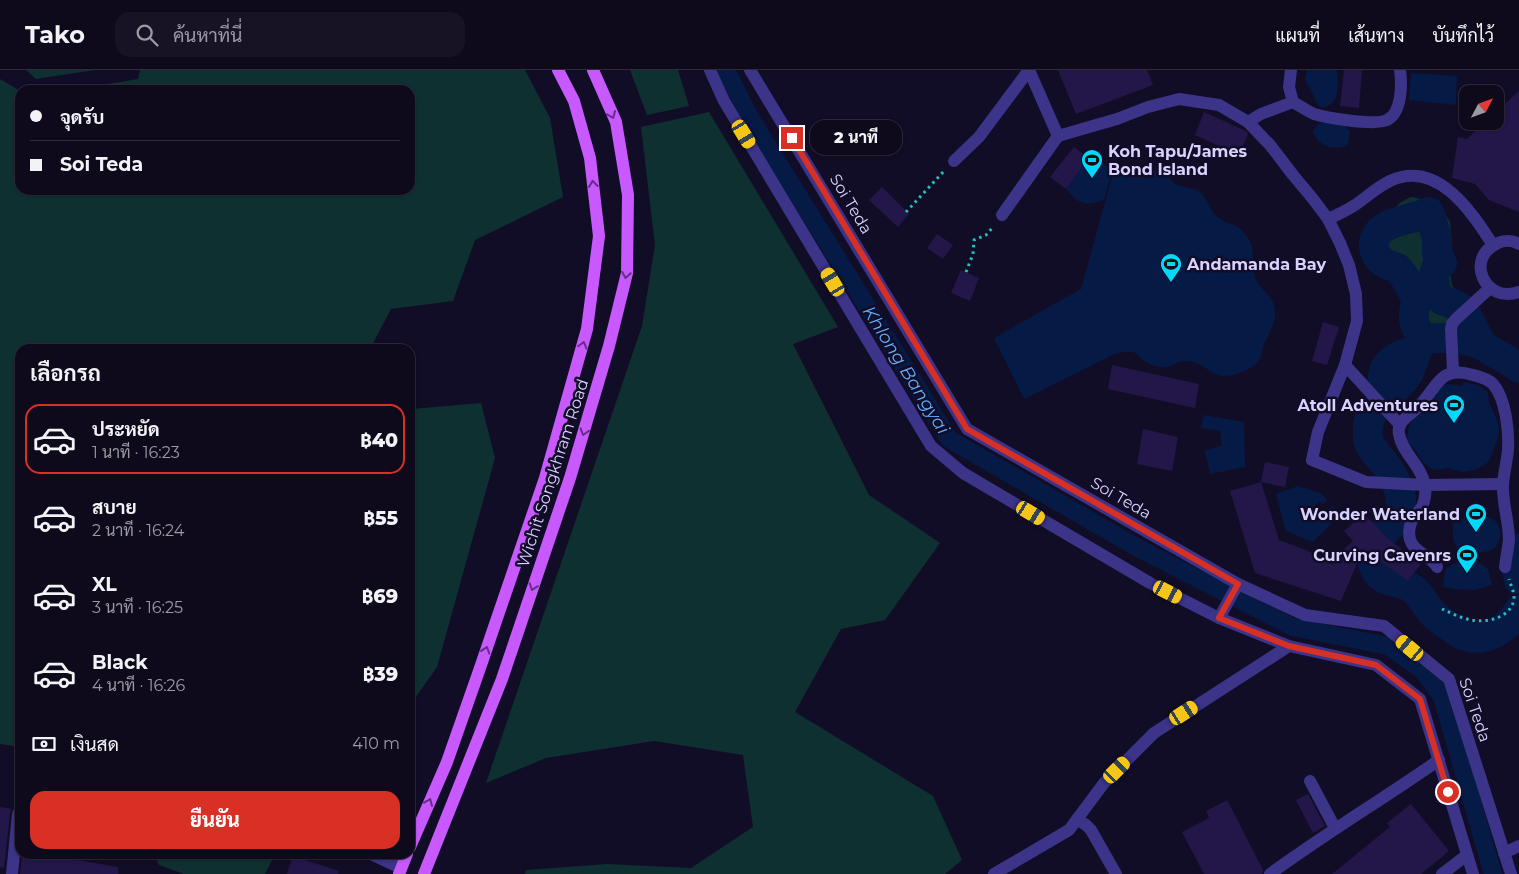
<!DOCTYPE html>
<html lang="th">
<head>
<meta charset="utf-8">
<style>
	:root { --surface:#0e0a1c; --page:#171325; --text:#f1f3f6; --muted:#9b9aa3; --line:#2e2b3b; --accent:#d93025 }
	body { margin:0; font-family:Montserrat,Sarabun,sans-serif; background:var(--page); color:var(--text); height:100vh; display:flex; flex-direction:column; font-size:19px; white-space:nowrap }
	* { box-sizing:border-box; margin:0 }
	p { font-size:16px; color:var(--muted) }
	.icon { flex:none; width:28px; height:28px; fill:none; stroke:currentColor; stroke-width:2; stroke-linecap:round; stroke-linejoin:round }
	.map { position:relative; flex:1; overflow:hidden }
	.panel { position:absolute; left:15px; top:274px; width:400px; height:515px; display:flex; flex-direction:column; background:var(--surface); border-radius:15px; box-shadow:0 1px 4px #0004,0 0 0 1px var(--line) }
	.panel>* { flex:none }
	.hud { position:absolute; left:15px; top:15px; width:400px; height:110px; border-radius:15px; box-shadow:0 1px 4px #0004,0 0 0 1px var(--line); display:grid; align-content:center; height:110px; padding:0 15px; background:var(--surface) }
	.needle { width:32px; rotate:49deg }
	.controls { position:absolute; left:1459px; top:15px; display:grid; gap:10px }
	.controls a { display:grid; place-items:center; width:45px; height:45px; border-radius:10px; background:var(--surface); box-shadow:0 1px 4px #0004,0 0 0 1px var(--line); font-size:25px }
	.end { position:absolute; width:22px; height:22px; margin:-11px; border:6px solid #d93025; background:#fff; box-shadow:0 0 0 2px #fff }
	.from { border-radius:50% }
	.bubble { position:absolute; height:35px; border-radius:15px; background:var(--surface); box-shadow:0 1px 4px #0004,0 0 0 1px var(--line); font-size:16px; font-weight:800; line-height:35px; text-align:center }
	.car { position:absolute; width:15px; height:30px; margin:-15px -8px; border-radius:6px; box-shadow:0 0 4px 1px #0007; background:linear-gradient(#f5c518 24%,#345 0 40%,#f5c518 0 76%,#345 0 86%,#f5c518 0) }
	.hud b { display:flex; align-items:center; gap:18px; height:48px; font-size:19px }
	.hud b+b { border-top:1px solid var(--line) }
	.hud i { width:12px; height:12px; background:var(--text) }
	ul { padding:0; list-style:none }
	li { display:flex; align-items:center; gap:15px; height:70px; margin:0 10px 8px; padding:0 5px; border:2px solid transparent; border-radius:15px }
	li div { flex:1 }
	li b { display:block; font-size:19px }
	li em { font-style:normal; font-weight:800 }
	li.current { border-color:var(--accent) }
	li>.icon { width:45px; height:45px; stroke-width:1.5 }
	h2 { padding:0 15px; font-size:22px; line-height:60px }
	.pay { display:flex; align-items:center; gap:12px; height:55px; padding:0 15px; font-size:19px }
	.pay p { margin-inline-start:auto }
	.button { display:flex; gap:10px; margin-top:auto; padding:10px 15px }
	.button a { flex:1; height:58px; border-radius:15px; background:var(--accent); color:#fff; font-size:20px; font-weight:800; line-height:58px; text-align:center }
	header { display:flex; align-items:center; gap:30px; box-sizing:border-box; height:70px; padding:0 25px; background:var(--surface); border-bottom:1px solid var(--line) }
	header strong { font-size:24px }
	nav { display:flex; gap:28px; margin-inline-start:auto; font-size:18px }
	.search { width:350px; height:45px; background:var(--page); display:flex; align-items:center; gap:12px; box-sizing:border-box; padding:0 18px; border-radius:15px; color:var(--muted); font-size:19px }
	.map>svg:first-child { display:block }
	.green { fill:#0f3031 }
	.water { fill:#061a46 }
	.lines { fill:none; stroke-linecap:round; stroke-linejoin:round }
	.canal { stroke:#061a46; stroke-width:18 }
	.river { stroke:#061a46; stroke-width:30 }
	.building { fill:#231749 }
	.path { stroke:#25c0be; stroke-width:3; stroke-dasharray:2.5 4; stroke-linecap:butt }
	.minor { stroke:#3b3489; stroke-width:12 }
	.major { stroke:#c859ff; stroke-width:12 }
	.oneway { stroke:#642f88 }
	.route { stroke:#d93025; stroke-width:6 }
	.labels { text-anchor:middle; dominant-baseline:central; stroke-width:5; stroke-linejoin:round; paint-order:stroke }
	.poi-label { font-size:16px; font-weight:bold; fill:#d9d2ff; stroke:#120d26; text-anchor:end }
	.street-label { font-size:16px; fill:#d9d2ff; stroke:#120d26 }
	.water-label { font-size:18px; font-style:italic; fill:#60aeff; stroke:#120d26 }
</style>
</head>
<body>
<header>
<strong>Tako</strong>
<div class="search"><svg class="icon" aria-label="search" viewBox="0 0 24 24"><circle cx="10" cy="10" r="6"/><path d="M15 15l6 6"/></svg>ค้นหาที่นี่</div>
<nav><a>แผนที่</a><a>เส้นทาง</a><a>บันทึกไว้</a></nav>
</header>
<div class="map">
<svg width="1519" height="804" viewBox="0 0 1519 804">
	<rect width="100%" height="100%" fill="#120d26"/>
	<g class="green">
		<polygon points="26,0 95,0 36,9"/>
		<polygon points="140,0 525,0 550,48 563,127 475,170 453,231 391,239 370,279 20,279 20,677 0,674 0,9 20,21 20,120 410,120 410,20 72,20 138,9"/>
		<polygon points="630,0 678,0 689,36 647,45"/>
		<polygon points="709,42 838,257 793,274 869,425 940,473 885,550 841,559 795,642 933,726 962,790 945,804 525,804 526,800 607,794 691,798 753,757 743,685 654,671 546,688 486,713 642,256 655,175 641,57"/>
		<path d="M1411 127C1421 127 1425 133 1429 142L1436 140 1443 141 1450 152 1451 163V180L1443 193 1450 200 1452 215 1482 275C1463 269 1442 265 1423 271 1420 265 1415 257 1413 250 1412 241 1419 232 1414 223 1407 212 1395 213 1385 206 1378 202 1373 196 1369 189 1365 184 1361 179 1362 172 1364 159 1375 158 1385 157 1392 142 1395 133 1411 127Z"/>
		<polygon points="481,333 495,388 437,597 410,635 410,337 412,339"/>
		<polygon points="154,784 275,784 265,804 184,804 159,795"/>
	</g>
	<g class="water">
		<path d="M1307 0H1337C1337 12 1341 28 1329 35 1324 38 1322 38 1318 35L1305 9Z"/>
		<polygon points="1411,3 1457,6 1456,35 1409,30"/>
		<path d="M1329 51 1345 56 1350 61 1348 74C1335 83 1316 75 1313 61L1318 54Z"/>
		<path d="M1089 88 1113 99 1104 130C1085 136 1079 135 1066 119Z"/>
		<path d="M1149 99C1154 100 1160 100 1164 102 1169 106 1172 113 1178 115 1186 119 1195 116 1202 124 1209 132 1210 142 1219 148 1231 156 1236 152 1247 166 1257 180 1250 196 1256 210 1260 219 1271 225 1274 235 1278 250 1272 257 1266 270 1259 281 1266 290 1250 298 1241 303 1229 308 1218 305 1207 301 1200 291 1187 291 1174 290 1171 301 1155 296 1135 289 1141 276 1115 284L1024 329 994 268 1081 219 1114 100 1138 103 1142 100Z"/>
		<polygon points="1464,312 1478,315 1488,322 1489,333 1496,347 1499,359 1498,368 1491,386 1488,392 1482,396 1474,400 1463,402 1447,398 1437,400 1430,398 1422,391 1416,381 1407,371 1408,360 1412,349 1428,338 1432,332 1433,323 1438,316 1449,314 1462,316"/>
		<polygon points="1204,345 1244,352 1245,397 1210,404 1205,381 1222,375 1220,361 1201,358"/>
		<polygon points="1298,416 1322,424 1327,430 1323,434 1320,431 1310,440 1321,452 1331,444 1328,440 1333,436 1341,445 1312,472 1286,461 1276,424"/>
		<path d="M1484 446C1488 447 1492 448 1495 451 1504 459 1501 477 1489 481 1479 484 1468 480 1458 479 1454 474 1453 470 1453 464 1452 447 1455 450 1468 448 1473 447 1478 446 1484 446Z"/>
		<path d="M1470 490 1479 493 1488 499 1492 515 1475 520 1454 519 1443 517 1445 500C1453 493 1459 491 1470 490Z"/>
	</g>
	<g class="lines">
		<polyline class="canal" points="726,0 748,44 949,369 1138,478 1293,557 1388,576 1423,601 1442,627 1493,804"/>
		<g class="river">
			<path d="M1423 271C1420 265 1415 257 1414 250 1412 241 1419 232 1414 224 1410 216 1404 204 1397 198 1394 196 1390 196 1386 194 1370 185 1370 166 1385 157 1399 149 1415 149 1429 142L1437 168V183L1442 193 1436 198 1434 205 1435 222 1442 230 1456 235 1464 240 1482 275"/>
			<path d="M1519 298C1511 291 1502 287 1493 282 1489 280 1485 276 1480 274 1468 270 1432 263 1422 273 1415 280 1414 291 1410 300 1408 306 1403 311 1399 315 1382 333 1365 340 1368 368 1369 378 1378 385 1384 393 1393 404 1403 422 1401 438 1398 459 1364 467 1372 491 1380 519 1396 506 1413 519 1422 526 1426 537 1434 545 1438 548 1442 551 1446 554 1452 558 1458 564 1465 566 1487 573 1509 557 1519 540"/>
			<path d="M1385 329C1378 297 1386 289 1416 280"/>
			<path d="M1519 479C1514 489 1517 499 1519 510"/>
		</g>
	</g>
	<g class="building">
		<polygon points="1058,0 1147,0 1153,15 1076,44"/>
		<polygon points="1344,0 1362,0 1359,38 1340,36"/>
		<polygon points="1519,21 1519,142 1489,130 1475,114 1452,108 1458,67 1467,69 1486,51 1495,51 1495,43"/>
		<polygon points="1204,42 1246,61 1248,64 1239,85 1195,65"/>
		<polygon points="1074,77 1089,88 1066,119 1050,107"/>
		<polygon points="882,117 909,144 898,157 869,130"/>
		<polygon points="937,164 953,175 943,189 927,178"/>
		<polygon points="961,200 979,208 970,231 951,223"/>
		<polygon points="1323,252 1339,257 1327,295 1312,291"/>
		<polygon points="1112,295 1199,314 1195,338 1108,319"/>
		<polygon points="1143,359 1178,367 1172,401 1137,394"/>
		<polygon points="1265,392 1289,397 1285,417 1261,412"/>
		<polygon points="1261,412 1279,470 1332,490 1353,471 1344,461 1364,444 1373,453 1375,450 1374,454 1387,468 1421,494 1408,511 1363,479 1341,531 1255,503 1230,421"/>
		<polygon points="1308,724 1325,756 1313,763 1296,730"/>
		<polygon points="1227,730 1263,800 1262,804 1204,804 1182,762 1209,748 1206,741"/>
		<polygon points="1411,734 1449,781 1421,804 1332,804 1390,757 1387,753"/>
		<polygon points="0,737 12,739 10,743 4,798 0,797"/>
		<polygon points="22,784 50,784 49,785 118,797 118,804 20,804"/>
		<polygon points="293,786 339,801 338,804 287,804"/>
	</g>
	<g class="lines">
		<g class="path">
			<polyline points="906,142 945,100"/>
			<polyline points="966,202 973,184 974,170 986,165 994,156"/>
			<path d="M1442 539C1451 543 1461 548 1471 550 1487 553 1512 548 1514 528 1514 521 1511 516 1509 509"/>
		</g>
		<g class="minor">
			<polyline points="710,0 724,31 931,376 963,403 1150,513 1219,548 1289,576 1376,595 1420,629 1473,804"/>
			<polyline points="750,0 967,359 1238,514 1305,545 1384,556 1449,609 1511,804"/>
			<polyline points="1029,0 1058,66 1117,49 1148,37 1179,29 1219,35 1248,52 1270,75 1293,105 1313,129 1328,149 1340,173 1349,195 1356,224 1357,251 1345,295 1318,362 1312,390 1366,412 1425,415 1503,414"/>
			<path d="M1291 0 1289 17 1293 32C1300 36 1307 41 1314 44 1327 48 1375 56 1387 50 1402 43 1402 14 1400 0"/>
			<polyline points="1248,52 1261,44 1293,32"/>
			<polyline points="954,91 979,67 1029,0"/>
			<polyline points="1002,145 1058,66"/>
			<path d="M1328 149C1337 145 1346 141 1355 135 1367 127 1377 117 1390 111 1437 89 1471 141 1493 175"/>
			<path d="M1519 174C1512 170 1503 170 1496 174 1465 189 1485 234 1519 222"/>
			<polyline points="1345,295 1400,355"/>
			<polyline points="1453,301 1451,259 1452,254 1456,249 1490,218"/>
			<path d="M1437 497C1431 487 1419 484 1412 474 1407 466 1409 453 1415 446 1417 442 1420 440 1422 437 1425 430 1426 422 1425 415 1421 395 1402 383 1399 364 1396 350 1413 344 1420 335 1438 316 1440 295 1473 305 1480 307 1487 308 1493 314 1506 329 1509 361 1508 380 1507 391 1504 402 1503 414 1502 433 1509 451 1509 470 1508 479 1506 488 1505 497"/>
			<polyline points="1219,548 1238,514"/>
			<polyline points="1310,711 1335,758"/>
			<polyline points="1077,749 1086,755 1091,760 1116,804"/>
			<polyline points="1504,783 1519,776"/>
			<polyline points="371,784 401,798"/>
			<polyline points="12,804 18,744"/>
			<polyline points="994,804 1069,760 1104,713 1154,663 1289,576"/>
			<path d="M1270 804C1325 764 1383 729 1439 690"/>
			<polyline points="1442,804 1467,785"/>
		</g>
		<g class="major">
			<polyline points="410,777 447,692 480,598 545,408 587,259 599,166 590,88 574,31 558,0"/>
			<polyline points="399,804 407,784"/>
			<polyline points="424,804 502,609 570,408 609,276 627,203 628,125 616,52 593,0"/>
		</g>
	</g>
	<defs><path id="oneway-chevron" d="M-2-3.5L2.5 0L-2 3.5" fill="none" stroke-width="1.6" stroke-linecap="round" stroke-linejoin="round" transform="scale(1.25)"/></defs>
	<g class="oneway">
		<use href="#oneway-chevron" transform="translate(612 45) rotate(67)"/>
		<use href="#oneway-chevron" transform="translate(593 114) rotate(-96)"/>
		<use href="#oneway-chevron" transform="translate(626 205) rotate(99)"/>
		<use href="#oneway-chevron" transform="translate(583 275) rotate(-74)"/>
		<use href="#oneway-chevron" transform="translate(584 362) rotate(107)"/>
		<use href="#oneway-chevron" transform="translate(533 517) rotate(109)"/>
		<use href="#oneway-chevron" transform="translate(486 580) rotate(-71)"/>
		<use href="#oneway-chevron" transform="translate(429 732) rotate(-67)"/>
	</g>
	<g class="lines">
		<polyline class="route" points="792,68 967,359 1238,514 1219,548 1289,576 1376,595 1420,629 1448,722"/>
	</g>
	<defs>
		<g id="stadium-pin" transform="scale(1.125)"><path d="M0 17L-7.5 6A9.5 9.5 0 1 1 7.5 6Z" fill="#00d9fd" stroke="#120d26"/><path d="M0-5a6.5 5 0 1 0 0 10a6.5 5 0 1 0 0-10ZM-3.5-1.8h7v3.6h-7Z" fill="#111"/></g>
	</defs>
	<g fill-rule="evenodd">
		<use href="#stadium-pin" x="1092" y="90"/>
		<use href="#stadium-pin" x="1171" y="194"/>
		<use href="#stadium-pin" x="1454" y="335"/>
		<use href="#stadium-pin" x="1476" y="444"/>
		<use href="#stadium-pin" x="1467" y="485"/>
	</g>
	<g class="labels">
		<g class="poi-label">
			<text x="1108" y="81" text-anchor="start">Koh Tapu/James<tspan x="1108" dy="18">Bond Island</tspan></text>
			<text x="1187" y="194" text-anchor="start">Andamanda Bay</text>
			<text x="1438" y="335">Atoll Adventures</text>
			<text x="1460" y="444">Wonder Waterland</text>
			<text x="1451" y="485">Curving Cavenrs</text>
		</g>
		<g class="street-label">
			<text transform="translate(851 134) rotate(59)">Soi Teda</text>
			<text transform="translate(553 403) rotate(-72)">Wichit Songkhram Road</text>
			<text transform="translate(1121 428) rotate(30)">Soi Teda</text>
			<text transform="translate(1475 640) rotate(71)">Soi Teda</text>
		</g>
		<g class="water-label">
			<text transform="translate(906 300) rotate(58)">Khlong Bangyai</text>
		</g>
	</g>
</svg>
<div class="controls">
<a><svg class="needle" viewBox="-14 -14 28 28"><path d="M0-13l5 13h-10z" fill="#e53935"/><path d="M0 13l5-13h-10z" fill="#9b9aa3"/></svg></a>
</div>
<i class="end from" style="left:1448px;top:722px"></i>
<i class="end" style="left:792px;top:68px"></i>
<div class="bubble" style="left:810px;top:50px;width:92px">2 นาที</div>
<i class="car" style="left:744px;top:64px;rotate:149deg"></i>
<i class="car" style="left:833px;top:212px;rotate:329deg"></i>
<i class="car" style="left:1031px;top:443px;rotate:121deg"></i>
<i class="car" style="left:1168px;top:522px;rotate:117deg"></i>
<i class="car" style="left:1410px;top:578px;rotate:310deg"></i>
<i class="car" style="left:1184px;top:643px;rotate:57deg"></i>
<i class="car" style="left:1117px;top:700px;rotate:45deg"></i>
<div class="hud">
<b><i class="from"></i>จุดรับ</b>
<b><i></i>Soi Teda</b>
</div>
<section class="panel">
<h2>เลือกรถ</h2>
<ul>
<li class="current"><svg class="icon" aria-label="car" viewBox="0 0 24 24"><path d="M5 17H2v-5l4-1 3-4h7l3 4 3 1v5h-3M9 17h6M6 11h13"/><circle cx="7" cy="17" r="2"/><circle cx="17" cy="17" r="2"/></svg><div><b>ประหยัด</b><p>1 นาที · 16:23</p></div><em>฿40</em></li>
<li><svg class="icon" aria-label="car" viewBox="0 0 24 24"><path d="M5 17H2v-5l4-1 3-4h7l3 4 3 1v5h-3M9 17h6M6 11h13"/><circle cx="7" cy="17" r="2"/><circle cx="17" cy="17" r="2"/></svg><div><b>สบาย</b><p>2 นาที · 16:24</p></div><em>฿55</em></li>
<li><svg class="icon" aria-label="car" viewBox="0 0 24 24"><path d="M5 17H2v-5l4-1 3-4h7l3 4 3 1v5h-3M9 17h6M6 11h13"/><circle cx="7" cy="17" r="2"/><circle cx="17" cy="17" r="2"/></svg><div><b>XL</b><p>3 นาที · 16:25</p></div><em>฿69</em></li>
<li><svg class="icon" aria-label="car" viewBox="0 0 24 24"><path d="M5 17H2v-5l4-1 3-4h7l3 4 3 1v5h-3M9 17h6M6 11h13"/><circle cx="7" cy="17" r="2"/><circle cx="17" cy="17" r="2"/></svg><div><b>Black</b><p>4 นาที · 16:26</p></div><em>฿39</em></li>
</ul>
<div class="pay"><svg class="icon" aria-label="cash" viewBox="0 0 24 24"><path d="M3 7h18v10H3z"/><circle cx="12" cy="12" r="2"/></svg>เงินสด<p>410 m</p></div>
<div class="button"><a>ยืนยัน</a></div>
</section>
</div>
</body>
</html>
